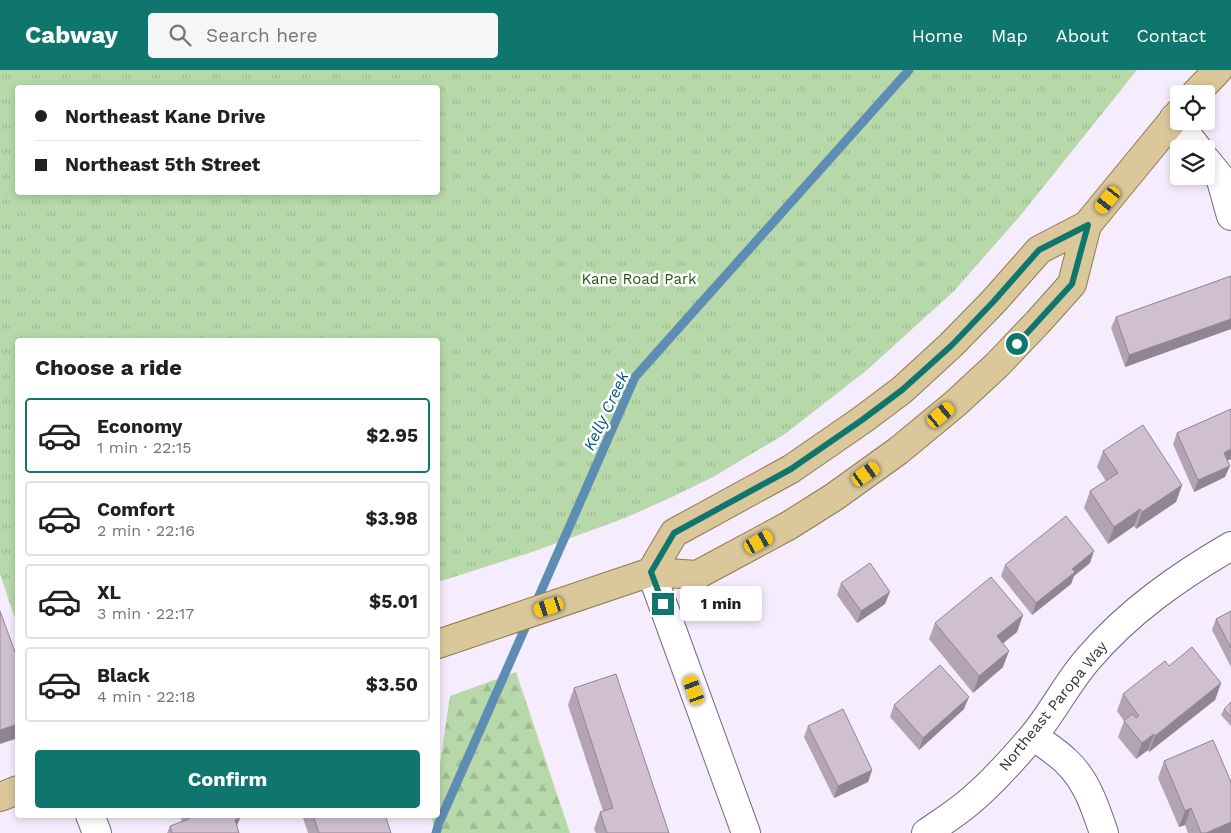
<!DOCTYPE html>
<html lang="en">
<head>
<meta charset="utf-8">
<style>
	:root { --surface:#fff; --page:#f6f6f6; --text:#202124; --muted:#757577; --line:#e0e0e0; --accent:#0f766e }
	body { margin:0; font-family:"Work Sans",sans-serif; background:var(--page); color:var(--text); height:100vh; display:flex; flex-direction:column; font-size:19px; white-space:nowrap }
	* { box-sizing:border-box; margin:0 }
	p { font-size:16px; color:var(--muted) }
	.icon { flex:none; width:28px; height:28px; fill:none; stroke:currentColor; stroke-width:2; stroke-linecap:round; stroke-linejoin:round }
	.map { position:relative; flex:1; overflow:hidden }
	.sheet { position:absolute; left:15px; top:268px; width:425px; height:480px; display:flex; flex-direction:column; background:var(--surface); border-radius:5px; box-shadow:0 2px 8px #0003 }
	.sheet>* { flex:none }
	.banner { position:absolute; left:15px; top:15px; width:425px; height:110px; border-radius:5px; box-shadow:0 2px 8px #0003; display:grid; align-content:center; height:110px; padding:0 20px; background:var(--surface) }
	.tools { position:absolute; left:1170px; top:15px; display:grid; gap:10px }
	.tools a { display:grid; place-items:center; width:45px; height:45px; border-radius:5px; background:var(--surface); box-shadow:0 2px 8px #0003; font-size:25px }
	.end { position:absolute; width:22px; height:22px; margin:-11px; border:6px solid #0f766e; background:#fff; box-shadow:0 0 0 2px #fff }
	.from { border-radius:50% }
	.bubble { position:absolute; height:35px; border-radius:5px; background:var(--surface); box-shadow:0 2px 8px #0003; font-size:16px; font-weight:700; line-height:35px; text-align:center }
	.car { position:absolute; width:15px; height:30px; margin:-15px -8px; border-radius:6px; box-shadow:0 0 4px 1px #0007; background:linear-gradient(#f5c518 24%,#345 0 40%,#f5c518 0 76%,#345 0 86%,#f5c518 0) }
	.banner b { display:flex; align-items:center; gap:18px; height:48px; font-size:19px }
	.banner b+b { border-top:1px solid var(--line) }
	.banner i { width:12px; height:12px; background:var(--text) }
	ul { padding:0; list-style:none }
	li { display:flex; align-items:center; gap:15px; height:75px; margin:0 10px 8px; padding:0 10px; border:2px solid var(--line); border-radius:5px }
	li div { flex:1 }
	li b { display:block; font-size:19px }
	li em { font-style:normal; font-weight:700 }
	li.selected { border-color:var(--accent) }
	li>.icon { width:45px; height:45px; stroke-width:1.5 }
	h2 { padding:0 20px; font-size:22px; line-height:60px }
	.primary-button { display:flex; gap:10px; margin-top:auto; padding:10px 20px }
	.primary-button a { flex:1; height:58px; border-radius:5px; background:var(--accent); color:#fff; font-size:20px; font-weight:700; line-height:58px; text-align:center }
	header { display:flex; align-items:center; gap:30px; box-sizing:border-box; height:70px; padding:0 25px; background:var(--accent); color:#fff }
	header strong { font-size:24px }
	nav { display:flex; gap:28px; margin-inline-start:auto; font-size:18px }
	.search { width:350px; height:45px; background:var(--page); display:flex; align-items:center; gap:12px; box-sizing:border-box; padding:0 18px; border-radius:5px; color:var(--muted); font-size:19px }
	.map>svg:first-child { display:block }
	.forest { fill:url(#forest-firs) }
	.park { fill:url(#park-tufts); fill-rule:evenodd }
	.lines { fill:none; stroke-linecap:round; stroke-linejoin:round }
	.stream { stroke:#5e8db3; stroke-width:9 }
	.minor-casing { stroke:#73697d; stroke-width:30 }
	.major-casing { stroke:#907a4c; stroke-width:30 }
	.minor { stroke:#fff; stroke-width:28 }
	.major { stroke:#dac89b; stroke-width:28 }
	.wall { fill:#b3a3b4 }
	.shaded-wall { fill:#928592 }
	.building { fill:#d0bed1; stroke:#928592 }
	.route { stroke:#0f766e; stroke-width:6 }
	.labels { text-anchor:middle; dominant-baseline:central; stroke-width:5; stroke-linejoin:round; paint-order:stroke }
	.park-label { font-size:15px; fill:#295311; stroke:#fff }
	.street-label { font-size:15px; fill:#332f37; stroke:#fff }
	.water-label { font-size:16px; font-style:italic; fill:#005988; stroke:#fff }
</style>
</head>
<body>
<header>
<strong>Cabway</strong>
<div class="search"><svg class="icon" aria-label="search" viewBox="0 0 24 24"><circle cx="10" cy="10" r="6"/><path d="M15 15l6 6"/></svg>Search here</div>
<nav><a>Home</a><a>Map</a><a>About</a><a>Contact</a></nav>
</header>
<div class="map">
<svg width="1231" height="763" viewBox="0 0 1231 763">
	<defs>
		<pattern id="forest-firs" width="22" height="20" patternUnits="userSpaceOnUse" patternTransform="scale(1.25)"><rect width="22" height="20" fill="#b7d9a9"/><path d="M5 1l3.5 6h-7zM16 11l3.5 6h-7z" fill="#9ebb92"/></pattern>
		<pattern id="park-tufts" width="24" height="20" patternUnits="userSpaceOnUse" patternTransform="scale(1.25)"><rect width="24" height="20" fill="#b7d9a9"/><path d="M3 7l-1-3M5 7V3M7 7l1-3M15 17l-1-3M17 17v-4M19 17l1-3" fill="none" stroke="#9ebb92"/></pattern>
	</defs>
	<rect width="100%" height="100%" fill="#f5ecfe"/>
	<polygon class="forest" points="516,602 570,763 434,763 432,745 438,745 438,708 450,626"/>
	<path class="park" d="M0 0H1137L1020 146 953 222 867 300 785 364 713 407 674 426 625 448 535 481 438 512V270H18L17 554 0 504ZM18 18H438V122H18Z"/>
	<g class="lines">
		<g class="stream">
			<polyline points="535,535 635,307 909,0"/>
			<polyline points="436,763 439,753 529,549"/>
		</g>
		<g class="minor-casing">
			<g id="minor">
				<polyline points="1174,48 1198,79"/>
				<polyline points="1206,90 1220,107 1231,146"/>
				<polyline points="651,502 746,763"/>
				<path d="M1033 666C1044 674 1057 682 1067 692 1087 711 1095 737 1104 763"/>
				<polyline points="90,745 97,763"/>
				<path d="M926 763C942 752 960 741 975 727 996 709 1015 687 1033 666 1053 642 1067 613 1088 589 1128 542 1178 507 1231 476"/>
			</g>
		</g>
		<g class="major-casing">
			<g id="major">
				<polyline points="1195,24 1218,0"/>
				<polyline points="651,502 674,463 791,399 862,350 902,320 951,275 994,231 1039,180 1087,155 1179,43"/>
				<polyline points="438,574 651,502 697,505 788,456 834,427 898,381 956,333 997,295 1038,252 1072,214 1087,155"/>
				<polyline points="0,727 18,720"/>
			</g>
		</g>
		<use href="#minor" class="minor"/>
		<use href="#major" class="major"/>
	</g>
	<g class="wall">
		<polygon points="1231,206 1231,259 1125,297 1111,258 1116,247"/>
		<polygon points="1231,339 1231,389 1227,391 1225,407 1194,422 1173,374 1177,363"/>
		<polygon points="1103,381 1182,415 1176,432 1136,459 1134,456 1108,474 1084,438 1090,421 1106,411 1097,397"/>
		<polygon points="1090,493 1074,506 1071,514 1032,545 1001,506 1005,495"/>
		<polygon points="841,513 885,534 857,553 837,525"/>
		<polygon points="1231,541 1231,597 1212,560 1216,549"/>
		<polygon points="1023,545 1017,562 1003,573 1003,597 973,623 929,569 935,553"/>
		<polygon points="1169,596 1221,613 1215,630 1149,682 1148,680 1136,689 1118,667 1124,651 1117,641 1123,624"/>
		<polygon points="574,618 669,763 596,763 594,759 600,742 603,741 568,635"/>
		<polygon points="1231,632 1231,656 1221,645 1224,639"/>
		<polygon points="894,635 964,639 919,680 890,647"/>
		<polygon points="808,656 872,700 868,712 834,728 804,667"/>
		<polygon points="1164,691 1231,763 1188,763 1185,755 1179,757 1158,708"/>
		<polygon points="180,745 239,745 240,748 237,756 239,763 167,763 170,756 182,752"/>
		<polygon points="302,745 385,745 391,763 308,763"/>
	</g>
	<g class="shaded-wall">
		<polygon points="1231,249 1231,259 1125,297 1129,285"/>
		<polygon points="1231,379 1231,389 1219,394 1224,383"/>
		<polygon points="1230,396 1225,407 1194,422 1198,410"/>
		<polygon points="1182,415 1176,432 1136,459 1142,442"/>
		<polygon points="1140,439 1134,456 1108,474 1114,457"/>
		<polygon points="1094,481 1090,493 1074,506 1071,514 1032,545 1036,533 1072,499"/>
		<polygon points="890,522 885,534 857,553 861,541"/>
		<polygon points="1023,545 1017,562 991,583 997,566"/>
		<polygon points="1009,581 1003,597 973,623 979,606"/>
		<polygon points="1221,613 1215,630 1149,682 1155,666"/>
		<polygon points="969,627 964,639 919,680 923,668"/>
		<polygon points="18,654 18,668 0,674 0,660"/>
		<polygon points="1154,664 1148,680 1136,689 1142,673"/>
		<polygon points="872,700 868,712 834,728 838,716"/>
		<polygon points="1191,738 1185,755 1179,757 1185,741"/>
		<polygon points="240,748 235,759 235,750"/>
		<polygon points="1231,752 1231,763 1206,763"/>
	</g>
	<g class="building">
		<polygon points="1231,206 1231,249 1129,285 1116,247"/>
		<polygon points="1231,339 1231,379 1224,383 1230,396 1198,410 1177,363"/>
		<polygon points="1143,355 1182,415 1142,442 1140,439 1114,457 1090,421 1118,403 1103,381"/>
		<polygon points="1066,446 1094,481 1072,499 1075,502 1036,533 1005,495"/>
		<polygon points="870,493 890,522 861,541 841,513"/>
		<polygon points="991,507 1023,545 997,566 1009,581 979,606 935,553"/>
		<polygon points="0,541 18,590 18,654 0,660"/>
		<polygon points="1231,541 1231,578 1216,549"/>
		<polygon points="1192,577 1221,613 1155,666 1154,664 1142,673 1124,651 1132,644 1136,648 1139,646 1123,624 1165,591 1169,596"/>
		<polygon points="940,595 969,627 923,668 894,635"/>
		<polygon points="616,604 669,763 607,763 600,742 613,738 574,618"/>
		<polygon points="1231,632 1231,647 1224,639"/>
		<polygon points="843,639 872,700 838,716 808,656"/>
		<polygon points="1213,670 1231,712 1231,752 1206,763 1201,763 1191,738 1185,741 1164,691"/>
		<polygon points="188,745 239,745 240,748 235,750 239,763 172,763 170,756 189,749"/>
		<polygon points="313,745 385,745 391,763 319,763"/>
	</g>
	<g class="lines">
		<polyline class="route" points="663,534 651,502 674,463 791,399 862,350 902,320 952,275 994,231 1039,180 1088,155 1072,214 1017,274"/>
	</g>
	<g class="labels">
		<g class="park-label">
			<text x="639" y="209">Kane Road Park</text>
		</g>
		<g class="street-label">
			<text transform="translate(1053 636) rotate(-51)">Northeast Paropa Way</text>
		</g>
		<g class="water-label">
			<text transform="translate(606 341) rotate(-65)">Kelly Creek</text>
		</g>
	</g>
</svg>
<div class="tools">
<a><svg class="icon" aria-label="locate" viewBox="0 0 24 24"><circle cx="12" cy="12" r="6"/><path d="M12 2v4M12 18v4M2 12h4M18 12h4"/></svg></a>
<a><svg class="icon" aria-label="layers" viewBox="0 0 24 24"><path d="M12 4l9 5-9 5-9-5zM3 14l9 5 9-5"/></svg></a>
</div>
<i class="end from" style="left:1017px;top:274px"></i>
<i class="end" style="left:663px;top:534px"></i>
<div class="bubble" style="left:680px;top:516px;width:82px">1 min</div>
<i class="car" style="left:1108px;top:130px;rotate:219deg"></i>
<i class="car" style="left:941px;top:345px;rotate:50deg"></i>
<i class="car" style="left:866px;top:404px;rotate:55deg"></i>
<i class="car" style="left:759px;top:472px;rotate:61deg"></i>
<i class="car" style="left:549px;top:537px;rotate:252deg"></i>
<i class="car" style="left:694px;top:620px;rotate:340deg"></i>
<div class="banner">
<b><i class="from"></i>Northeast Kane Drive</b>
<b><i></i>Northeast 5th Street</b>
</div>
<section class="sheet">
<h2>Choose a ride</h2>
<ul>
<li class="selected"><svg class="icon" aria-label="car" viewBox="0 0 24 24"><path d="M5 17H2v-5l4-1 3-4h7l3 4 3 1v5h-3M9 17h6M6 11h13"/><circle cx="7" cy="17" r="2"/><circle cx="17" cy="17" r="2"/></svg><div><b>Economy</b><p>1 min · 22:15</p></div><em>$2.95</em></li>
<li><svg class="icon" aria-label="car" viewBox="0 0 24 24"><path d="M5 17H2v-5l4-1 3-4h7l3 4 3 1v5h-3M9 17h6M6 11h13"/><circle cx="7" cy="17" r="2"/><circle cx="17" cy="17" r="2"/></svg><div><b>Comfort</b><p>2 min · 22:16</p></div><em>$3.98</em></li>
<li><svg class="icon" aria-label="car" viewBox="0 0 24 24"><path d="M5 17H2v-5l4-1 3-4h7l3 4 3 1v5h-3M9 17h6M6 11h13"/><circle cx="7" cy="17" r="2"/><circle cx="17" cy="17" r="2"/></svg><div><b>XL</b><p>3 min · 22:17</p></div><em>$5.01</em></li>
<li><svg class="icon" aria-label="car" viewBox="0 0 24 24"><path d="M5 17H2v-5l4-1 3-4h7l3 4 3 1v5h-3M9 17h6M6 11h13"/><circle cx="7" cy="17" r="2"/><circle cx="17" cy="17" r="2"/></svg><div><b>Black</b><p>4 min · 22:18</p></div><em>$3.50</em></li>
</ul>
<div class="primary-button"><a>Confirm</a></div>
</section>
</div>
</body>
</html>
